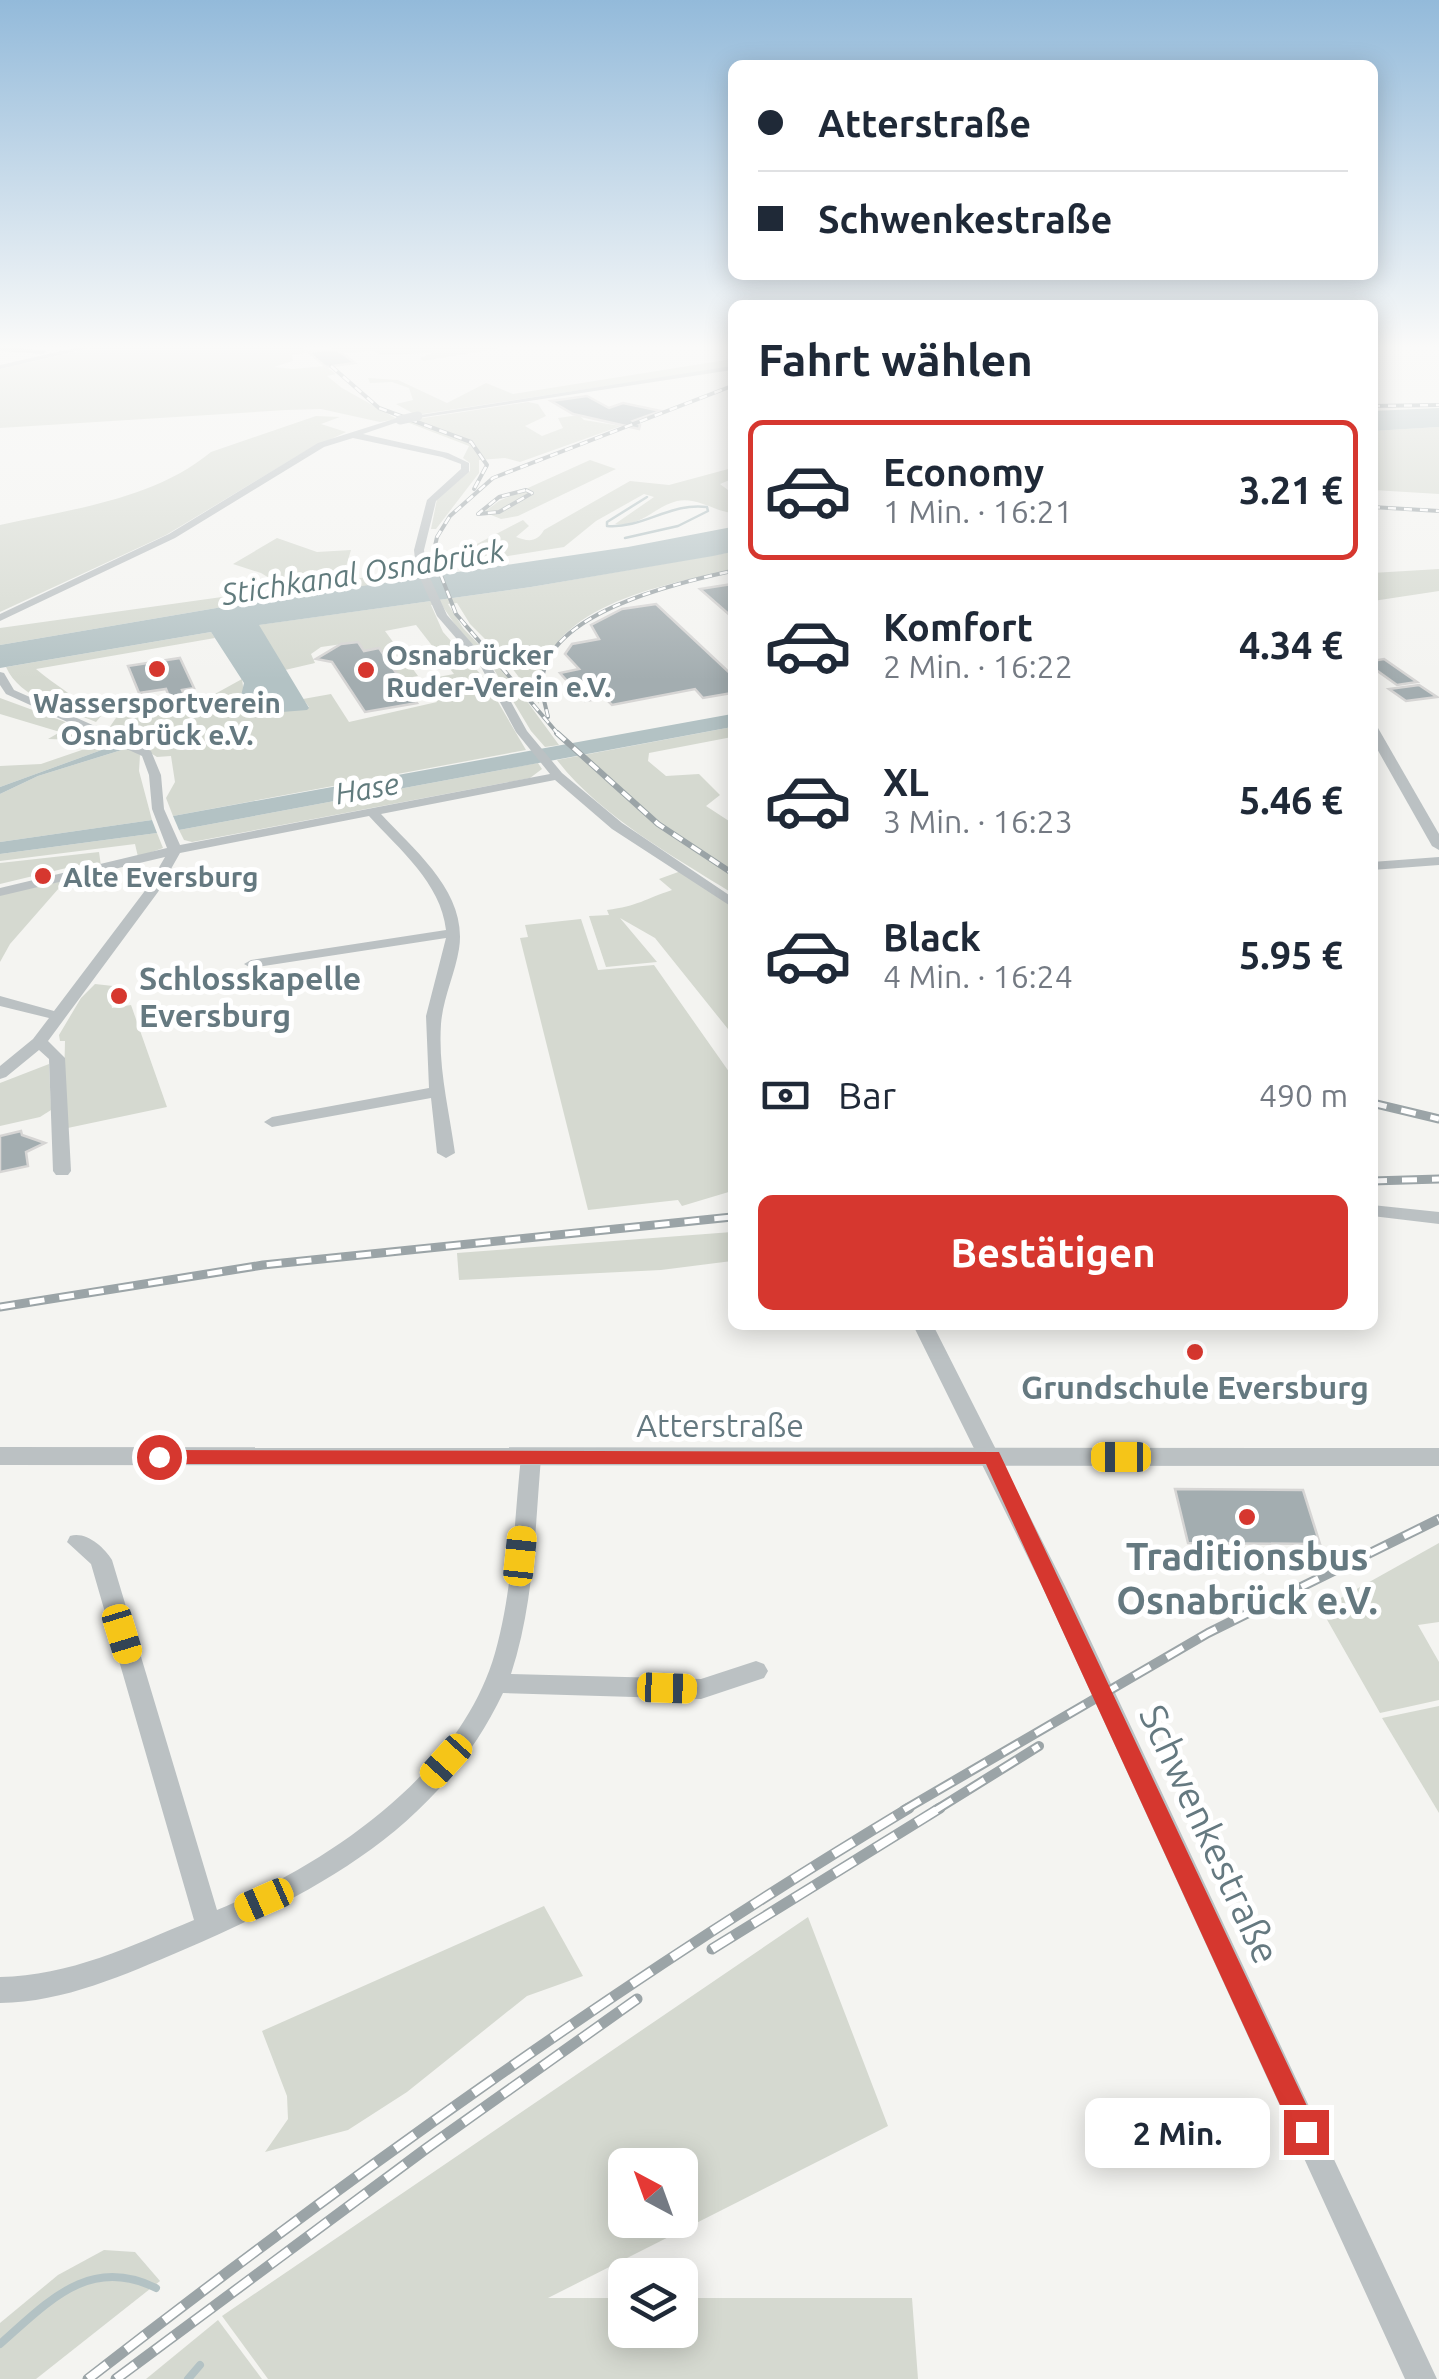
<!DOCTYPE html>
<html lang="de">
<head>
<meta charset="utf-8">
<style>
	:root { --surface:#fff; --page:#f2f2f3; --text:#1f2937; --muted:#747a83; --line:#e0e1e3; --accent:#d6372f }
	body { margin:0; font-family:Ubuntu,sans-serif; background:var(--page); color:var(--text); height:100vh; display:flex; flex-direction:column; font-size:38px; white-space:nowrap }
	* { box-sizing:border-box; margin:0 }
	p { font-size:32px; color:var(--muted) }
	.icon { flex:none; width:55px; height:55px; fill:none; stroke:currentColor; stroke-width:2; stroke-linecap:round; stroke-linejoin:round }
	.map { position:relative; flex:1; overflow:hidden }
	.sheet { position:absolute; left:728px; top:300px; width:650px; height:1030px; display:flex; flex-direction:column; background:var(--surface); border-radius:15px; box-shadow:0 5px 25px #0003 }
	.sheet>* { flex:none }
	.guide { position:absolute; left:728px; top:60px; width:650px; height:220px; border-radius:15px; box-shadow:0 5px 25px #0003; display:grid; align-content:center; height:220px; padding:0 30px; background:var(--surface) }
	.needle { width:65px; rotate:319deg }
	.buttons { position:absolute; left:608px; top:2148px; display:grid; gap:20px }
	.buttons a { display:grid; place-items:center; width:90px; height:90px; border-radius:15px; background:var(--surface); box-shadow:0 5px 25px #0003; font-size:50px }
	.end { position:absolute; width:45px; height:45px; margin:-22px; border:12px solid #d6372f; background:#fff; box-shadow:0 0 0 5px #fff }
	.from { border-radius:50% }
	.bubble { position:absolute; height:70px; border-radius:15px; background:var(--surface); box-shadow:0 5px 25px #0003; font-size:32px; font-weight:700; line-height:70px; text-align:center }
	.car { position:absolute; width:30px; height:60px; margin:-30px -15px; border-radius:12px; box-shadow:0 0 8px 2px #0007; background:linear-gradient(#f5c518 24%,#345 0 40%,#f5c518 0 76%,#345 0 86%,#f5c518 0) }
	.guide b { display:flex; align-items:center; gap:35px; height:95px; font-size:38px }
	.guide b+b { border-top:2px solid var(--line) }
	.guide i { width:25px; height:25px; background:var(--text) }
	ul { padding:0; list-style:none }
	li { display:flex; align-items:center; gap:30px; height:140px; margin:0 20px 15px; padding:0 10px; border:5px solid transparent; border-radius:15px }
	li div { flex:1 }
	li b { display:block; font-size:38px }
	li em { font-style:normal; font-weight:700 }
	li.on { border-color:var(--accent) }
	li>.icon { width:90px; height:90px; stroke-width:1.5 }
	h2 { padding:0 30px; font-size:45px; line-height:120px }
	.pay { display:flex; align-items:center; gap:25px; height:110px; padding:0 30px; font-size:38px }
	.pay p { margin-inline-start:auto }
	.button { display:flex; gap:20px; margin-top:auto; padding:20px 30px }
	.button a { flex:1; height:115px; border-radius:15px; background:var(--accent); color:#fff; font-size:40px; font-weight:700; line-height:115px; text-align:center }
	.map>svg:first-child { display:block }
	.green { fill:#d5d9d0; fill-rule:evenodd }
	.water { fill:#b3c2c4 }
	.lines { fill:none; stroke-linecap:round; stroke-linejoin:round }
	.stream-far1 { stroke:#b3c2c4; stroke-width:2.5 }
	.stream { stroke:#b3c2c4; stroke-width:8 }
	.building { fill:#a3adb0; stroke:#d6d5d4; stroke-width:2.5 }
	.minor { fill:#bbc1c3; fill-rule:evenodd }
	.tertiary { fill:#bbc1c3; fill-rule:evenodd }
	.rail-far4-casing { stroke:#9ba4a7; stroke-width:4 }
	.rail-far3-casing { stroke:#9ba4a7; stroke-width:6 }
	.rail-far2-casing { stroke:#9ba4a7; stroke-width:9 }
	.rail-far1-casing { stroke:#9ba4a7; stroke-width:10 }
	.rail-casing { stroke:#9ba4a7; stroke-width:11 }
	.rail-far4 { stroke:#fff; stroke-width:2.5; stroke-dasharray:8; stroke-linecap:butt }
	.rail-far3 { stroke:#fff; stroke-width:4; stroke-dasharray:11; stroke-linecap:butt }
	.rail-far2 { stroke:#fff; stroke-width:5; stroke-dasharray:15; stroke-linecap:butt }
	.rail-far1 { stroke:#fff; stroke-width:6; stroke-dasharray:19; stroke-linecap:butt }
	.rail { stroke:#fff; stroke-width:8; stroke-dasharray:24; stroke-linecap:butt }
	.minor-bridge { stroke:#bbc1c3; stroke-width:9 }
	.route { fill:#d6372f }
	.poi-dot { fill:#d6372f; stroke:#fff; stroke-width:4 }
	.labels { text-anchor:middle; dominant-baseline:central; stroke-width:10; stroke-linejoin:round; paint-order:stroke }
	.far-poi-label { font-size:28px; font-weight:bold; fill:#657980; stroke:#fff; text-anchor:start }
	.far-water-label { font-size:30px; font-style:italic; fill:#617b7d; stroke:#fff }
	.poi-label { font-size:32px; font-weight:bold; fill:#657980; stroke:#fff; text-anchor:start }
	.street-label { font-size:32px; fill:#657980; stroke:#fff }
	.near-poi-label { font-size:38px; font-weight:bold; fill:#657980; stroke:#fff }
	.near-street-label { font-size:38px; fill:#657980; stroke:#fff }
</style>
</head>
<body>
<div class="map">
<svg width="1439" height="2379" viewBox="0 0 1439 2379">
	<rect width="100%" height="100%" fill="#f4f4f1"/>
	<g class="green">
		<polygon points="97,347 303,347 306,353 292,355 293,361 274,367 293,369 325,366 336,374 327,376 342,388 397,419 380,422 321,409 286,410 0,428 0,369"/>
		<polygon points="332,347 508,347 423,361 420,358 432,353 381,355 373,351 341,353"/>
		<polygon points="732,359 732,367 416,415 396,404 413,400 409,388 392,382 370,383 368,378 398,380 447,403 486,383 513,394"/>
		<polygon points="528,402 538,404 546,416 525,426 542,436 563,428 558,418 579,415 584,420 621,426 520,462 505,458 479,460 479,473 436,529 431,529 437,499 470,471 470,463 463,458 469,446 404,421"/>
		<path d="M316 416 340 417 321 424 346 432 304 452 166 535 0 612V525C71 509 153 500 211 452Z"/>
		<polygon points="1439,427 1439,494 1373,490 1372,431"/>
		<polygon points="590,460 616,469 518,516 501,519 484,512 499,501"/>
		<path d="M732 468V479L720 484 732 493V513C714 511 697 497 677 501 654 507 640 528 615 524L654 497 644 494 596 521 564 547 484 560 467 557 475 545 523 520 529 526 516 537C529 542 537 542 544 530L630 481 669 485Z"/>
		<polygon points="277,538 317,552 351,550 342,580 414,572 417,580 234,605 0,645 0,628 286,588 261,573 233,564"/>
		<path d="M732 552V570C661 585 531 608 539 704L506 660 470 624 457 603 448 604 463 628 507 674 559 745 545 747 531 731 490 663 458 629 441 604 431 605 443 632 484 678 526 750 173 816 166 798 175 782 171 756 157 757 136 744 169 733 146 734 127 741 107 731 120 712 195 705 242 679 245 701C262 710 293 714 309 707L303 699 331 694 349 722 437 702 422 680 454 674 416 625 385 631 418 676 401 679 379 649 364 651 357 642 321 647 311 654 315 663 285 670 258 625 531 587Z"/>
		<polygon points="1439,569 1439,591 1373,601 1372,573"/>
		<path d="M211 632 215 638 36 669C56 686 80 700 101 716L96 722C65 709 20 699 6 667Z"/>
		<polygon points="0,698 79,727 82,729 79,736 96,734 118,744 0,787 0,766 41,764 108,741 48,739 60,732 0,714"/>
		<path d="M732 727V737L649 753 648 761 666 776 699 774 720 795 706 806 732 823V893C673 856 600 816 557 760Z"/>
		<polygon points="128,748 140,755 139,771 152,820 0,842 0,794 38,776"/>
		<polygon points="538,763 542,769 530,778 192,842 184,840 179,830"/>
		<polygon points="157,833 163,848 138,857 135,844 0,861 0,854"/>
		<polygon points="99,852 101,866 86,868 83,864 0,884 0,863"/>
		<path d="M681 871 732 903V1034L655 938 620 918 657 962 606 967 589 916 609 915 607 910C638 906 645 899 672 890L659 879Z"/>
		<polygon points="66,880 10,944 0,962 0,895"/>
		<polygon points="581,919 598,970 654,965 732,1076 732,1191 682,1206 678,1200 588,1210 520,938 528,937 525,925"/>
		<polygon points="95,984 113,986 109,991 112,1008 131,1005 167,1107 63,1129 65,1041 60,1041 59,1035 81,998"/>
		<polygon points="49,1064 51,1110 40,1117 0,1126 0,1083"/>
		<polygon points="732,1232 732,1261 661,1270 459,1280 457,1253"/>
		<polygon points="1439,1543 1439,1622 1418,1625 1439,1662 1439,1700 1380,1713 1321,1609"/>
		<polygon points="1439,1706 1439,1813 1382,1718"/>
		<polygon points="544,1906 583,1976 527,1996 407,2092 348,2130 265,2152 288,2119 287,2096 262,2031"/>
		<path d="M808 1917 888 2126 548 2298H625V2330H680V2298H912L918 2379H268L222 2316ZM680 2165V2220H625V2165Z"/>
		<polygon points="104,2250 135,2252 160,2281 36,2379 0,2379 0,2323 58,2275"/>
		<polygon points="218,2320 262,2379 146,2379"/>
	</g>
	<g class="water">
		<polygon points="1439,408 1439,427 1373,431 1373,411"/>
		<polygon points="732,527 732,552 713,556 531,587 259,625 309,708 307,710 257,714 241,696 244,683 211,632 0,668 0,645 234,605 628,547"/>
		<polygon points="732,714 732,727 179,830 173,816"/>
		<polygon points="118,744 128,748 38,776 0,794 0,787"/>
		<polygon points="152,820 157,833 0,854 0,842"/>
	</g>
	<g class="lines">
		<path class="stream-far1" d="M625 538 678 526 708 511 707 507C670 502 643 529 607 526V522L647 497"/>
		<g class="stream">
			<path d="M0 2344C48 2302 89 2255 156 2288"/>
			<polyline points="188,2379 200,2365"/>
		</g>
	</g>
	<g class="building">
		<polygon points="336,349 355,363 326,367 308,352"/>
		<polygon points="587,396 609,408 623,403 661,411 633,421 640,425 639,429 573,414 551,401"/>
		<polygon points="732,584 732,617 700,589"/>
		<polygon points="656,604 732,675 732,693 703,698 695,689 612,705 605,698 585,701 560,673 579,669 565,654 572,644 599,639 591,625 622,609"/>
		<polygon points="358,642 364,651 379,648 417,703 365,712 332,662 316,659 341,644"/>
		<polygon points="180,658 194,688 182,690 185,697 170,699 166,689 139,693 128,666"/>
		<polygon points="1384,659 1417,682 1397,685 1372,667 1372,661"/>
		<polygon points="1419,685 1437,697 1406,701 1389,689"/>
		<polygon points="21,1131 22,1135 45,1143 26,1152 28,1166 0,1172 0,1136"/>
		<polygon points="1175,1489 1303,1490 1320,1544 1188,1543"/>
	</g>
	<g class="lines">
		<g class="minor">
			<polygon points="0,347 43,350 47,352 43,354 0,351"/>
			<polygon points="79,347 94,347 0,369 0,365"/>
			<polygon points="732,366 732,370 418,418 414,416"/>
			<path d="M397 418 404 420 363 434 448 453 469 463V472L436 501 424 550 426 569 447 615 490 664 527 731 562 773 622 823 732 897V907L612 829 555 780 381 814C415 851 468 893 459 949 455 974 443 998 441 1024 438 1068 449 1109 455 1153L446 1158 437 1153 431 1098 272 1127 264 1122 272 1117 429 1088 426 1016 446 938 251 968 244 964 251 960 446 930C441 883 399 849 369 816L180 853 158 892 48 1041 65 1058 71 1171 68 1175H56L53 1171 49 1059 39 1050 6 1077 0 1079V1066L33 1039 49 1018 0 1006V996L54 1011 147 888 165 857 0 896V888L167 848 152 809 149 775 142 756 6 694 0 685V672L4 673 14 690 151 751 161 775 164 809 180 845 550 774 516 732 481 667 437 616 416 569 414 550 427 500 461 469V464L442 457 353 438 324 447 175 538 0 621V614L169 534 318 443Z"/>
			<polygon points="1372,725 1378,728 1439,834 1439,850 1432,846 1372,740"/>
			<polygon points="1439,857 1439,865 1372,870 1372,862"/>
			<polygon points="1372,1205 1439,1212 1439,1224 1372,1216"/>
			<polygon points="913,1325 933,1325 1065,1586 1437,2379 1405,2379 1042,1586"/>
			<path d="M531 1449 538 1452 541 1457C535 1530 534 1604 511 1674L701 1679 756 1661 764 1664 768 1671 764 1678 701 1699 503 1693C437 1831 316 1892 183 1950 124 1975 65 2002 0 2003V1977C69 1976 131 1946 194 1920L91 1564 67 1542 70 1536C86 1531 104 1547 112 1560L217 1910C328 1863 460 1775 495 1653 513 1590 514 1522 521 1457L524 1452Z"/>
		</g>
		<polygon class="tertiary" points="0,1447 1439,1448 1439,1466 0,1465"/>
		<g class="rail-far4-casing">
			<g id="rail-far4">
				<polyline points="331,366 379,408 471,442 487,465 474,489"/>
				<polyline points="1372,406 1439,405"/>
				<polygon points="526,490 532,493 499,512 478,514 499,497"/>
				<polyline points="1372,507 1439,511"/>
				<path d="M548 717C546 707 542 696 542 686 540 613 678 583 732 571"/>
				<polyline points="559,735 456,614 433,555 437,537 450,516 493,478 732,386"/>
			</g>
		</g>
		<g class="rail-far3-casing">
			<polyline id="rail-far3" points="557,733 658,824 732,873"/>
		</g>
		<g class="rail-far2-casing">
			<g id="rail-far2">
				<polyline points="1372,1103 1439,1119"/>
				<polyline points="1372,1181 1439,1179"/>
				<polyline points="0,1307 263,1265 732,1217"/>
			</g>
		</g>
		<g class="rail-far1-casing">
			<g id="rail-far1">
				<polyline points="904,1810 1208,1633 1439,1519"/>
				<polyline points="936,1810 1039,1746"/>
			</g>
		</g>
		<g class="rail-casing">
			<g id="rail">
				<polyline points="712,1949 940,1808"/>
				<path d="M88 2379C352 2174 623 1980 909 1808"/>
				<polyline points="116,2379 427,2148 637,1999"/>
			</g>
		</g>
		<use href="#rail-far4" class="rail-far4"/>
		<use href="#rail-far3" class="rail-far3"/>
		<use href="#rail-far2" class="rail-far2"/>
		<use href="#rail-far1" class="rail-far1"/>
		<use href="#rail" class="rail"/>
		<polyline class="minor-bridge" points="400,420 418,416"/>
	</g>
	<linearGradient id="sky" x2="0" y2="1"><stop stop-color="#93bada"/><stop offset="0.51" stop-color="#fafaf9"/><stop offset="1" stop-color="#fafaf9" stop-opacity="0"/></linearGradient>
	<rect width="1439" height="680" fill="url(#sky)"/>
	<polygon class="route" points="159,1450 999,1452 1315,2123 1319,2132 1315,2142 1306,2146 1297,2142 986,1464 159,1464 150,1457"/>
	<g class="poi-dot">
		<circle cx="157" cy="669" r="10"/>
		<circle cx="366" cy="670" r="10"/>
		<circle cx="43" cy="876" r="10"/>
		<circle cx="119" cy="996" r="10"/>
		<circle cx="1195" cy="1352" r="10"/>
		<circle cx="1247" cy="1517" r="10"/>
	</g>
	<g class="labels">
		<g class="far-poi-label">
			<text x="386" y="654">Osnabrücker<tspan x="386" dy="32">Ruder-Verein e.V.</tspan></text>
			<text x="157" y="702" text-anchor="middle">Wassersportverein<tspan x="157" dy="32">Osnabrück e.V.</tspan></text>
			<text x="63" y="876">Alte Eversburg</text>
		</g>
		<g class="far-water-label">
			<text transform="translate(363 572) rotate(-9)">Stichkanal Osnabrück</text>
			<text transform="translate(367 788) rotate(-10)">Hase</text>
		</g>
		<g class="poi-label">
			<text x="139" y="978">Schlosskapelle<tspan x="139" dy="37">Eversburg</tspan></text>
			<text x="1195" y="1387" text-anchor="middle">Grundschule Eversburg</text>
		</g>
		<g class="street-label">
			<text x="720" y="1425">Atterstraße</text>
		</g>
		<g class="near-poi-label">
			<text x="1247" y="1556">Traditionsbus<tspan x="1247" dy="44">Osnabrück e.V.</tspan></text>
		</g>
		<g class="near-street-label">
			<text transform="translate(1210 1834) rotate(65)">Schwenkestraße</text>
		</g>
	</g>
</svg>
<div class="buttons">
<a><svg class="needle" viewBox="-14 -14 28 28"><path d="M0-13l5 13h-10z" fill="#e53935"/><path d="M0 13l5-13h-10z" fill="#747a83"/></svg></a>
<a><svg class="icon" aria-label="layers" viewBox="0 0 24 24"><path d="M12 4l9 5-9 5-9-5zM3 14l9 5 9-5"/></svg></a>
</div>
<i class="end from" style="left:159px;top:1457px"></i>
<i class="end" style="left:1306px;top:2132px"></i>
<div class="bubble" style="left:1085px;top:2098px;width:185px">2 Min.</div>
<i class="car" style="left:1121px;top:1457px;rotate:270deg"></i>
<i class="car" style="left:520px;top:1556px;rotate:6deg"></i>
<i class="car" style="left:122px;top:1634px;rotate:163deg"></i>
<i class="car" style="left:667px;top:1688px;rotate:92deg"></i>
<i class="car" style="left:446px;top:1761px;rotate:222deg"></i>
<i class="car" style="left:264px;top:1900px;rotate:246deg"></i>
<div class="guide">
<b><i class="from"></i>Atterstraße</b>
<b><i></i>Schwenkestraße</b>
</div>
<section class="sheet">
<h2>Fahrt wählen</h2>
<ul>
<li class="on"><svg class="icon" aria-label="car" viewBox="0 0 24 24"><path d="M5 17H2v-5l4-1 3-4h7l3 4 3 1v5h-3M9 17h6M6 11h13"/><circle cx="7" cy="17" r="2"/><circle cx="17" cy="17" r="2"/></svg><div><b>Economy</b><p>1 Min. · 16:21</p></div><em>3.21 €</em></li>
<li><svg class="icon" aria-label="car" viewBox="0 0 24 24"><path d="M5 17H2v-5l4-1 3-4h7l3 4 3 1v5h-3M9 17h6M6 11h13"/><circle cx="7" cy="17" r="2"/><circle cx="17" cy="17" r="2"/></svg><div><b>Komfort</b><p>2 Min. · 16:22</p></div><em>4.34 €</em></li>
<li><svg class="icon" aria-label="car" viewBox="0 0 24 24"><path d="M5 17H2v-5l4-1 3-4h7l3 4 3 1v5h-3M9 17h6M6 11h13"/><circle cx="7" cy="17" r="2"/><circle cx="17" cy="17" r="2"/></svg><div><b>XL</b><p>3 Min. · 16:23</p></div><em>5.46 €</em></li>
<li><svg class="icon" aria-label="car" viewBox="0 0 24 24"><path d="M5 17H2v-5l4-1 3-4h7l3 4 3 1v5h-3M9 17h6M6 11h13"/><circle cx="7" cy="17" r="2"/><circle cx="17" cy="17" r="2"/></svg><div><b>Black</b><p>4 Min. · 16:24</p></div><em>5.95 €</em></li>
</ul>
<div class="pay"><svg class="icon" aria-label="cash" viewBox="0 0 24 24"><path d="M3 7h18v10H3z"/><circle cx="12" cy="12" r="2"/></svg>Bar<p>490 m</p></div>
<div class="button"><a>Bestätigen</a></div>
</section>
</div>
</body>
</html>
